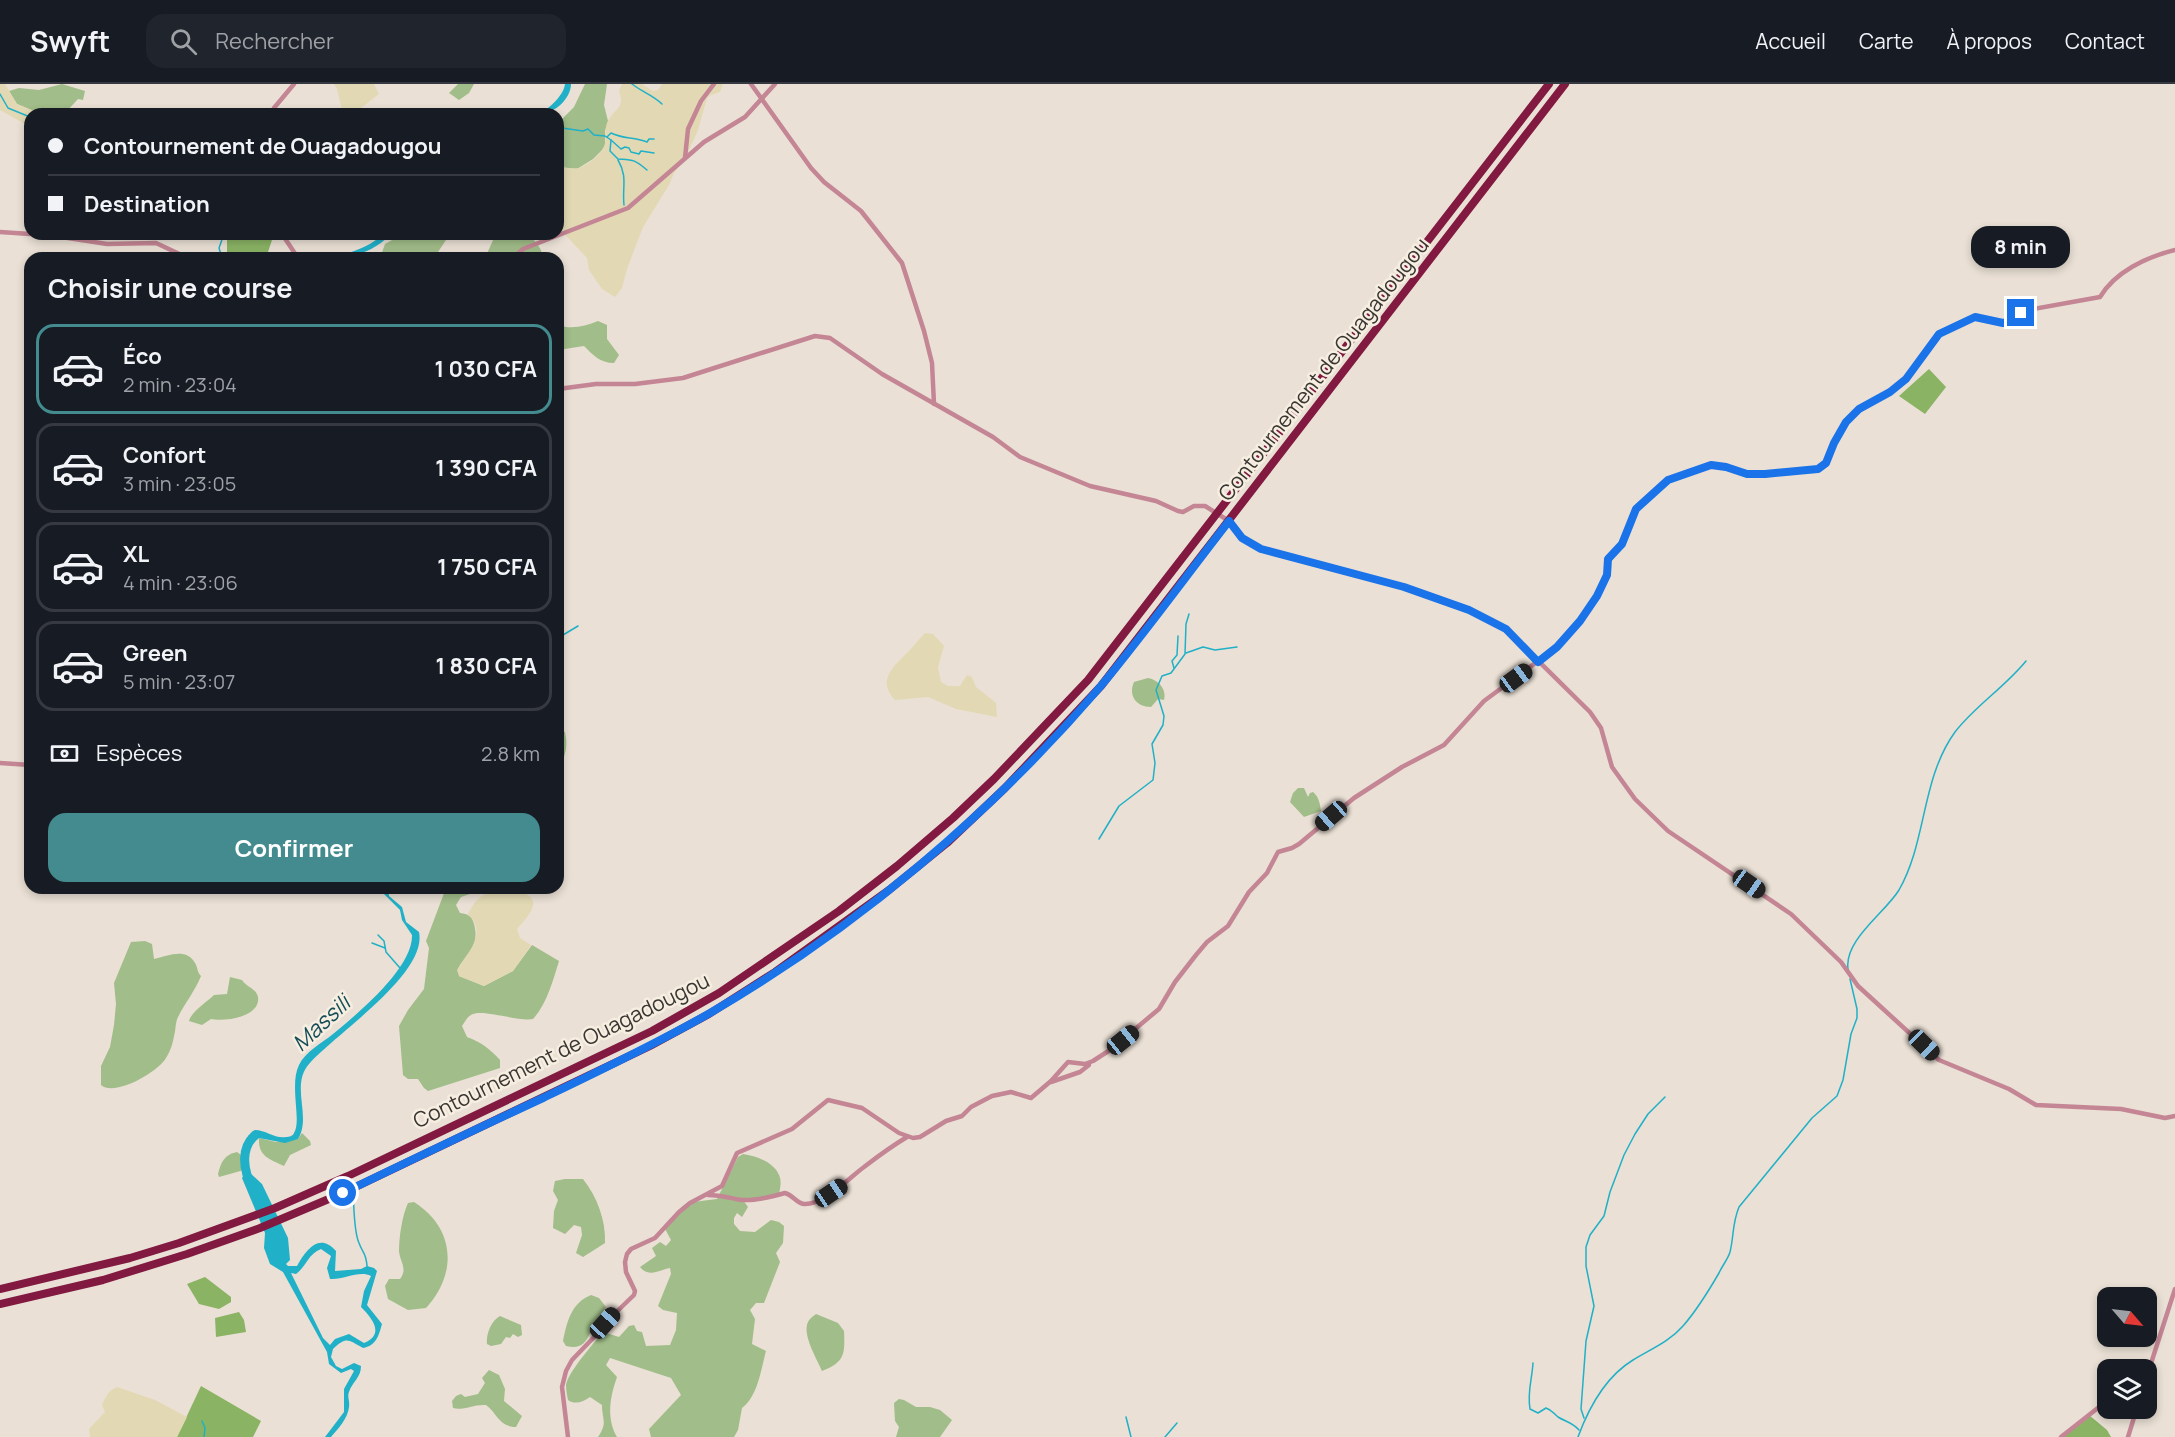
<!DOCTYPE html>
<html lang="fr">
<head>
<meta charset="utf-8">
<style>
	:root { --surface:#171b24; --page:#20242c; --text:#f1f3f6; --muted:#9ea1a6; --line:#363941; --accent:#438b8f }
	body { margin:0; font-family:Manrope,sans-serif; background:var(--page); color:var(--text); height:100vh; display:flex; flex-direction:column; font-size:22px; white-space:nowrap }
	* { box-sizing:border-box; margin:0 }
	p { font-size:20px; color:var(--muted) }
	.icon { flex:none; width:33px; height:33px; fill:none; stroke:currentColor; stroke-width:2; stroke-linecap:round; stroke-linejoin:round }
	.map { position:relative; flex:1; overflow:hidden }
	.details { position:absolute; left:24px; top:168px; width:540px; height:642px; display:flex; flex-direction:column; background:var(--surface); border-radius:18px; box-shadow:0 3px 9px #0003 }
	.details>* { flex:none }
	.top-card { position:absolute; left:24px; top:24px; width:540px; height:132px; border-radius:18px; box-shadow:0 3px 9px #0003; display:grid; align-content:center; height:132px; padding:0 24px; background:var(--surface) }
	.needle { width:39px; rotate:118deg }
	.fabs { position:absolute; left:2097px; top:1203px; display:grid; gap:12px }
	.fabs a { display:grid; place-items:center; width:60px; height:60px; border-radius:12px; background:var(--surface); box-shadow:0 3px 9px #0003; font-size:30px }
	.end { position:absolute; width:27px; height:27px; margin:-14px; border:8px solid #1a73e8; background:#fff; box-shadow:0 0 0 3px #fff }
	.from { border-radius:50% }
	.bubble { position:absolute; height:42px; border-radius:18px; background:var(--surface); box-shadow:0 3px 9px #0003; font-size:20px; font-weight:700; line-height:42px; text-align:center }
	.car { position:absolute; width:18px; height:36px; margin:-18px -9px; border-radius:8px; box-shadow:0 0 4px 2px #0007; background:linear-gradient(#222 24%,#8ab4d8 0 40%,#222 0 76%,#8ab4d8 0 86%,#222 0) }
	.top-card b { display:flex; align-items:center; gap:21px; height:57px; font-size:22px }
	.top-card b+b { border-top:2px solid var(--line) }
	.top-card i { width:15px; height:15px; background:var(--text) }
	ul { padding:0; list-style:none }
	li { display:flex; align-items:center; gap:18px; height:90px; margin:0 12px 9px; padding:0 12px; border:3px solid var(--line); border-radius:18px }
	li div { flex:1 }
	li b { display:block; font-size:22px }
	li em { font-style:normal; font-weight:700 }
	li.selected { border-color:var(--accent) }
	li>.icon { width:54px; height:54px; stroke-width:1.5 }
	h2 { padding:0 24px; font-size:27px; line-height:72px }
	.pay { display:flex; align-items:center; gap:15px; height:66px; padding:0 24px; font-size:22px }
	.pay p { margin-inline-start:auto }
	.primary-button { display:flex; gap:12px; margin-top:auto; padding:12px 24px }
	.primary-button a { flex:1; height:69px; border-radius:18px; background:var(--accent); color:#fff; font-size:24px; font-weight:700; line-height:69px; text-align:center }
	header { display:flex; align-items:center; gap:36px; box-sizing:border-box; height:84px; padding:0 30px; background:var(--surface); border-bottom:2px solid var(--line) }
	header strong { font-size:28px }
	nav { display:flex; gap:33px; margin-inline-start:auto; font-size:21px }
	.search { width:420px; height:54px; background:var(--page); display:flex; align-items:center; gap:15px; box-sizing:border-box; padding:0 21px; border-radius:18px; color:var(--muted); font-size:22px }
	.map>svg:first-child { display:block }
	.green { fill:#a1bd89 }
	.forest { fill:#8ab364 }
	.sand { fill:#e2d9b4 }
	.water { fill:#20b0c7; fill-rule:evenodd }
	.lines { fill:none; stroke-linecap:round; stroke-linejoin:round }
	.stream { stroke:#20b0c7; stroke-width:1.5 }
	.river { stroke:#20b0c7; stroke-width:9 }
	.street { stroke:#c48594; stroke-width:4.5 }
	.highway { stroke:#811941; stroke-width:8 }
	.route { stroke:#1a73e8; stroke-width:8 }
	.labels { text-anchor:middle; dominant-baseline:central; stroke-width:5; stroke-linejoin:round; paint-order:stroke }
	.street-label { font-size:21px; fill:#3a3632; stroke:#f7eee2 }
	.water-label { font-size:22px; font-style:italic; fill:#154d57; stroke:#f7eee2 }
</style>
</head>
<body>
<header>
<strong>Swyft</strong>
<div class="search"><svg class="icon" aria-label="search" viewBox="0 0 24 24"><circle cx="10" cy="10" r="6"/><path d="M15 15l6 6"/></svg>Rechercher</div>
<nav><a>Accueil</a><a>Carte</a><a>À propos</a><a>Contact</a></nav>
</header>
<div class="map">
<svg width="2175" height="1353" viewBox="0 0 2175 1353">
	<rect width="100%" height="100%" fill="#eae0d5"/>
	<g class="green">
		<polygon points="62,0 85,7 83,16 78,15 66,28 53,25 48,30 41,30 17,20 9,7 19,4 39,6"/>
		<polygon points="458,0 474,0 469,9 459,16 449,9"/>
		<polygon points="585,0 607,0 604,21 608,37 605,47 605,61 602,66 593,75 577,85 560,83 558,85 558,39 574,23"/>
		<polygon points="403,150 450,150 434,174 380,174 385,160"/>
		<path d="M498 150C523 150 535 147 544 174H485L494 154Z"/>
		<path d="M598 237 607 241V255L619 271 614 279C600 279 593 271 584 262L558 266V241C572 246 585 242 598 237Z"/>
		<path d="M1148 594C1159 596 1167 606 1164 616L1158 615 1151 623C1136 623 1128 611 1134 598Z"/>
		<path d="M558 645 565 648C568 663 566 671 558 684Z"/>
		<path d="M1298 704H1304L1308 713 1310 709 1313 708C1319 713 1320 720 1321 727L1304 733 1290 718 1293 709Z"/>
		<path d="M446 804H473L470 810 461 813 456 821 460 829C468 830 472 832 474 840 479 858 471 868 460 881L459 892 484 902 513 887 532 861 559 877C553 896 547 920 533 935 517 938 482 924 471 931 467 933 465 938 462 942L467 953C481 958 490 965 500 976V984L428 1007 424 1004 418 995H408L403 991 399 942 408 926 424 905 429 864 426 857Z"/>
		<path d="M145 857 152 860 154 875C168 872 186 863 195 879 198 884 197 888 201 892 195 907 185 919 178 933 175 939 176 946 174 952 173 959 170 968 166 974 158 988 115 1013 101 1001V982L110 963 114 941 116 920 114 899 131 858Z"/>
		<path d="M230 893 242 896C246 903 256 904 258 913 261 933 224 938 211 935L202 941 189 937C191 928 207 918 214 911L227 910Z"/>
		<path d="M302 1049 310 1057 311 1061 290 1071 284 1082C269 1075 258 1072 259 1054L276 1058 298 1055Z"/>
		<path d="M237 1068 245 1074 244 1086 219 1093 218 1090C221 1078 224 1071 237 1068Z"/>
		<path d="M743 1070C756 1072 774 1078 779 1091 782 1097 780 1105 779 1110L743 1116 748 1123 742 1133 737 1129 734 1134V1140L740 1147 755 1148 771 1136 779 1138 784 1142 783 1159 776 1169 780 1178 764 1219H756L750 1226 755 1235 752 1260 766 1267C761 1285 758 1312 742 1324L738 1346 734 1353H651L649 1345 681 1311 671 1294 610 1274 606 1281 617 1293C610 1313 606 1334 617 1353H598C608 1338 602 1336 602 1321L590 1313C583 1318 575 1321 568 1316 567 1311 566 1306 566 1301 568 1288 594 1259 603 1248L619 1253 629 1242 634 1241 637 1247 642 1248 646 1262 670 1261 676 1246 677 1229 663 1226 658 1222 671 1190 670 1184C659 1186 649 1194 640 1183L656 1172 652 1164 660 1158 666 1162 671 1156 664 1143 693 1118 717 1115 738 1073Z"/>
		<path d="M565 1095H583C597 1113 606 1136 605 1159L583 1173 576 1169 582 1151 581 1143 574 1141 565 1150 553 1144 554 1127 558 1116 553 1107 555 1097Z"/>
		<path d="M414 1118C455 1144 458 1189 426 1224L408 1226 388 1215 385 1202 389 1195H400C408 1185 400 1178 399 1167 399 1153 402 1132 408 1119Z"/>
		<path d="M591 1211 599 1214 606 1223 593 1250 590 1249C585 1261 579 1265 566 1262L563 1257C567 1238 571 1219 591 1211Z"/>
		<path d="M816 1230 838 1239 844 1247C845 1270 845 1278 822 1287 817 1275 804 1254 807 1241 808 1236 812 1233 816 1230Z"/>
		<path d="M500 1232 521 1241 522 1251 518 1253 513 1250 510 1254 506 1253 501 1260 491 1262 487 1260C486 1250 491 1237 500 1232Z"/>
		<path d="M489 1286 499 1291 505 1305 504 1317 522 1332 516 1343C499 1343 497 1329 486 1321 473 1320 463 1327 453 1324L452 1317 456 1312 461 1310 465 1313 478 1310 485 1299 482 1294Z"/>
		<polygon points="899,1315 904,1316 916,1323 930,1323 940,1326 952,1336 940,1353 896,1353 899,1343 895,1337 894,1319"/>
	</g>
	<g class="forest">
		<polygon points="227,150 274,150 266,174 227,172"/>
		<polygon points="1929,285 1946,303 1925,330 1899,312"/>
		<polygon points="205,1193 231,1213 231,1218 219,1225 199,1220 187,1200"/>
		<polygon points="239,1228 244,1236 246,1248 216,1253 215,1234"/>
		<polygon points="201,1302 261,1337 253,1353 177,1353"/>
		<polygon points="2089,1331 2107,1346 2111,1353 2061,1353"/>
	</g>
	<g class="sand">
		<polygon points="0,0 5,0 17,20 41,30 30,30 30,48 25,40 0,26"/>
		<polygon points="334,0 374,0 379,10 353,30 343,30 337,5"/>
		<path d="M622 0H642L653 7 658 6 662 0H723L720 8 711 11 707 14 698 46 685 75 674 89 669 101 643 143 627 185 622 204 615 213 602 205 589 186 587 174 558 143V85L560 83C566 84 574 85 579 84 587 81 601 71 604 63 607 55 604 47 607 39 614 24 626 25 619 7Z"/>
		<path d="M925 549 933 550 944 562 938 583 941 598 948 602H960L967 591 972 593 976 603 996 619 997 633 956 625 928 613 895 616C876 596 894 582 908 568 914 562 919 555 925 549Z"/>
		<path d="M514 806C545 813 533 827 517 845L520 854 531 861 513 887 484 902 459 892 457 886C466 869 489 851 468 830 480 806 489 808 514 806Z"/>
		<path d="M117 1303 155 1316 187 1333 177 1353H90L89 1345 105 1328 102 1321C106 1312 108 1307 117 1303Z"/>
	</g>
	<g class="water">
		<path d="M565 0H571C571 15 554 30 539 30 549 25 564 11 565 0Z"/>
		<path d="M383 150H391C370 171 350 174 322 174 329 169 337 171 345 170 359 166 373 160 383 150Z"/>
		<path d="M385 804H388L389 812 402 823 406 838 419 848C428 890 334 951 309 980 290 1002 312 1032 298 1055L285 1059 259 1054 251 1061 248 1060V1052L255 1046C266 1046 275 1055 286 1053 289 1053 293 1052 294 1049 302 1037 289 1001 299 981 305 968 322 959 333 950 357 930 413 884 412 851L402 836 400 826 384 810Z"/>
		<path d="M244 1081H246L248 1087 262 1100 288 1154 290 1176 286 1180 288 1182H297C306 1166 319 1148 336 1167L335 1187 361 1185 367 1182 374 1184 377 1187 367 1221 382 1240C379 1251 376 1262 363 1264 348 1256 347 1252 333 1265L331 1273 336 1282 342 1285 354 1279 361 1282C361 1294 352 1298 349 1308 347 1312 350 1318 349 1323 348 1334 338 1345 331 1353H325L344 1328V1305L354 1287 351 1285 341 1289 329 1280 327 1268 283 1188 270 1180 264 1164 265 1149 242 1094 244 1091ZM321 1165 331 1172 327 1184 330 1195C344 1196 359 1186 371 1192L364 1207 361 1223C371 1233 386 1250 364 1259L349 1250 335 1255 330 1261 323 1254 291 1189 296 1190C306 1183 308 1170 321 1165Z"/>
	</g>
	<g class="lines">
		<g class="stream">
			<path d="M632 0C642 8 653 11 662 20"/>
			<polyline points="0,10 8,24 30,33"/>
			<path d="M558 38 562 44 583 47 588 45 594 51 605 52 611 56 610 67 618 75C633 76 634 75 647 86"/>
			<path d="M607 53 611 49C623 55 633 53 647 58L649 55H654"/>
			<polyline points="611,56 621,65 625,63 629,64 631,68 639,70 641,67 654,69"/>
			<path d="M618 76C628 93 622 103 624 121"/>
			<polyline points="222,174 219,164 224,150"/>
			<polyline points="558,554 578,542"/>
			<polyline points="1186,569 1203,563 1215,566 1237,563"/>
			<polyline points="1174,584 1172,577 1177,571 1178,552"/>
			<polyline points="1099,755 1119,722 1153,696 1155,679 1152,660 1163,641 1164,632 1156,606 1162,592 1171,589 1185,570 1186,540 1189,530"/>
			<polyline points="378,851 384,857 386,868 400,884"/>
			<polyline points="372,859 385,864"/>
			<path d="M1848 885C1844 856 1885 829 1899 806 1927 757 1921 695 1955 648 1975 622 2005 603 2026 577"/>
			<path d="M354 1111C353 1121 355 1151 359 1159 363 1170 366 1168 367 1182"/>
			<path d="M1533 1279C1532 1296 1527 1308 1530 1325L1538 1329 1546 1324C1552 1326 1553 1329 1558 1333 1566 1338 1572 1338 1579 1346"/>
			<polyline points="1126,1333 1131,1353"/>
			<polyline points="1584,1334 1581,1325 1586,1257 1594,1222 1586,1182 1586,1163 1590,1151 1604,1132 1610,1108 1624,1071 1635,1050 1648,1030 1665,1013"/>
			<polyline points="202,1337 205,1344 204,1353"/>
			<polyline points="1165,1353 1177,1339"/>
			<path d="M1578 1353C1589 1323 1605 1293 1633 1276 1651 1265 1669 1258 1683 1242 1697 1226 1708 1208 1719 1189 1722 1182 1728 1175 1730 1168 1734 1152 1732 1140 1739 1123L1812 1034 1837 1012 1843 996 1851 950 1857 934V925L1850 895"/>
		</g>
		<path class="river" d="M247 1091C243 1077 243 1062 255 1051"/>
		<g class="street">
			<polyline points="751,0 811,84 824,98 861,127 902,179 924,247 932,279 934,320"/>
			<polyline points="271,30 274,24 294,0"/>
			<polyline points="685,74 688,45 701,17 714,0"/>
			<polyline points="0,148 30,150"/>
			<polyline points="42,150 107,160 156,159 188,174"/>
			<polyline points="282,150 298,174"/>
			<polyline points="513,174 523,165 628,124 704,58 745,33 775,0"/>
			<polyline points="558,305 596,300 635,300 683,294 815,252 830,254 882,290 993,353 1020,373 1090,402 1156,417 1178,427 1183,428 1194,422 1205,422 1229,437 1242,454 1261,465 1404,503 1469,526 1506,545 1590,628 1601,644 1612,683 1635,715 1668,747 1791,830 1841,878 1858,902 1939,976 2009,1005 2036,1021 2121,1025 2165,1034 2175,1032"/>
			<polyline points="0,679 30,681"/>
			<polyline points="1051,998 1080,988 1089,981"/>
			<path d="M708 1111C720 1111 730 1114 742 1116 756 1117 771 1113 785 1109 793 1111 796 1119 804 1120 824 1121 849 1094 864 1083 877 1073 892 1062 907 1053"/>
			<polyline points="2146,1295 2175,1205"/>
			<path d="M568 1353 562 1303 566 1287 572 1276 597 1250 605 1239 634 1211 635 1207 626 1188 625 1178 627 1170 631 1165 655 1154 679 1128 690 1119 722 1102 737 1069 792 1045 828 1016 862 1024 899 1049 913 1054 920 1053 946 1037 962 1032 971 1023 992 1012 1011 1008 1031 1014 1051 997 1068 978 1085 980 1093 977 1110 966 1159 925 1175 898 1196 871 1207 858 1228 842 1249 808 1267 789 1278 768 1292 764 1299 760 1354 714 1402 683 1444 661 1484 617 1557 563 1579 537 1597 511 1607 491 1608 475 1622 460 1636 425 1668 396 1711 381 1726 383 1747 390 1765 391 1818 385 1826 379 1834 359 1846 338 1859 325 1890 308 1906 295 1939 250 1975 233 2003 239 2028 226 2100 213C2115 188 2146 173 2175 166"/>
			<polyline points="2061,1353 2108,1316"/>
			<polyline points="2128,1353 2137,1324"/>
		</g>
		<g class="highway">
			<polyline points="0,1205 130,1174 179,1159 275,1124 348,1092 652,947 719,909 839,827 897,782 953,734 994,695 1088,596 1549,0"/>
			<polyline points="0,1220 103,1196 187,1170 260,1144 343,1109 650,962 709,930 775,888 889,806 947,759 1005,704 1101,602 1565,0"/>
		</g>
	</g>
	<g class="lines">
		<path class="route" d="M343 1109C409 1077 476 1045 543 1014 599 987 656 960 710 929 855 845 991 730 1100 603 1145 549 1186 492 1229 437L1242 454 1261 465 1404 503 1469 526 1506 545 1538 578 1557 563 1580 537 1597 512 1607 491 1608 475 1622 460 1636 425 1668 396 1711 381 1726 383 1747 390H1765L1818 385 1826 379 1834 359 1846 338 1859 325 1890 308 1906 295 1939 250 1975 233 2003 239 2013 236 2021 229"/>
	</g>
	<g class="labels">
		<g class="street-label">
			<text transform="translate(1323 285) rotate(-52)">Contournement de Ouagadougou</text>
			<text transform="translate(561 966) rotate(-26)">Contournement de Ouagadougou</text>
		</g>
		<g class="water-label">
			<text transform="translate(321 939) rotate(-43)">Massili</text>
		</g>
	</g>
</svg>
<div class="fabs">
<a><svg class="needle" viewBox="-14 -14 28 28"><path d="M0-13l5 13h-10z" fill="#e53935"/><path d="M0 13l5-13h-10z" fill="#9ea1a6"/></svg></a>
<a><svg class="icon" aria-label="layers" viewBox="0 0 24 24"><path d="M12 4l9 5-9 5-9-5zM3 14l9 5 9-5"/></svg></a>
</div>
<i class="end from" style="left:343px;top:1109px"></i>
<i class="end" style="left:2021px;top:229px"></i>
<div class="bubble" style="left:1971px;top:142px;width:99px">8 min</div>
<i class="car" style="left:1516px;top:594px;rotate:54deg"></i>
<i class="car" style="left:1331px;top:732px;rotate:229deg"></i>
<i class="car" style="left:1749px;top:800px;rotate:125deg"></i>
<i class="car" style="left:1123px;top:956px;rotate:51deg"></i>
<i class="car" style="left:1924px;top:961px;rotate:134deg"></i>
<i class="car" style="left:831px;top:1109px;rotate:56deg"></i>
<i class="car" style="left:605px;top:1239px;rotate:42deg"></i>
<div class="top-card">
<b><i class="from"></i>Contournement de Ouagadougou</b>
<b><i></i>Destination</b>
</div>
<section class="details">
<h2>Choisir une course</h2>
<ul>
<li class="selected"><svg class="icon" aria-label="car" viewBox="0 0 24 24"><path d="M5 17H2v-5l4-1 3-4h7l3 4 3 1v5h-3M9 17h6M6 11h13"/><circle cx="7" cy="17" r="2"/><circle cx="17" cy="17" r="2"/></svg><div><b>Éco</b><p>2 min · 23:04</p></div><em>1 030 CFA</em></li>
<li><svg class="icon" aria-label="car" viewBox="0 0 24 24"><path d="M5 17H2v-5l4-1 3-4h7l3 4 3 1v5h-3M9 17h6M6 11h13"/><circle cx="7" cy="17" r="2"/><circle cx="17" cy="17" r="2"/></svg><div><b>Confort</b><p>3 min · 23:05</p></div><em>1 390 CFA</em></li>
<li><svg class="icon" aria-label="car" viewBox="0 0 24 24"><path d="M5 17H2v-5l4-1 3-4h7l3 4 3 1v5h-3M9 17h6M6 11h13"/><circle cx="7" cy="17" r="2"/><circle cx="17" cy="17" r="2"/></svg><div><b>XL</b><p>4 min · 23:06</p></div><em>1 750 CFA</em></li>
<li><svg class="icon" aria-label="car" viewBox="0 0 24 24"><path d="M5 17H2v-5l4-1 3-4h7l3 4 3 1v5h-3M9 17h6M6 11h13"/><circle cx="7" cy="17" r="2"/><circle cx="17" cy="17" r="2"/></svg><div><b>Green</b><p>5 min · 23:07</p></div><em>1 830 CFA</em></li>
</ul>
<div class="pay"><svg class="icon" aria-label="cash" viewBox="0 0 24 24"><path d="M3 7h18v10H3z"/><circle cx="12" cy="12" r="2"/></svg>Espèces<p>2.8 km</p></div>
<div class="primary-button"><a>Confirmer</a></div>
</section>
</div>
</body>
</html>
